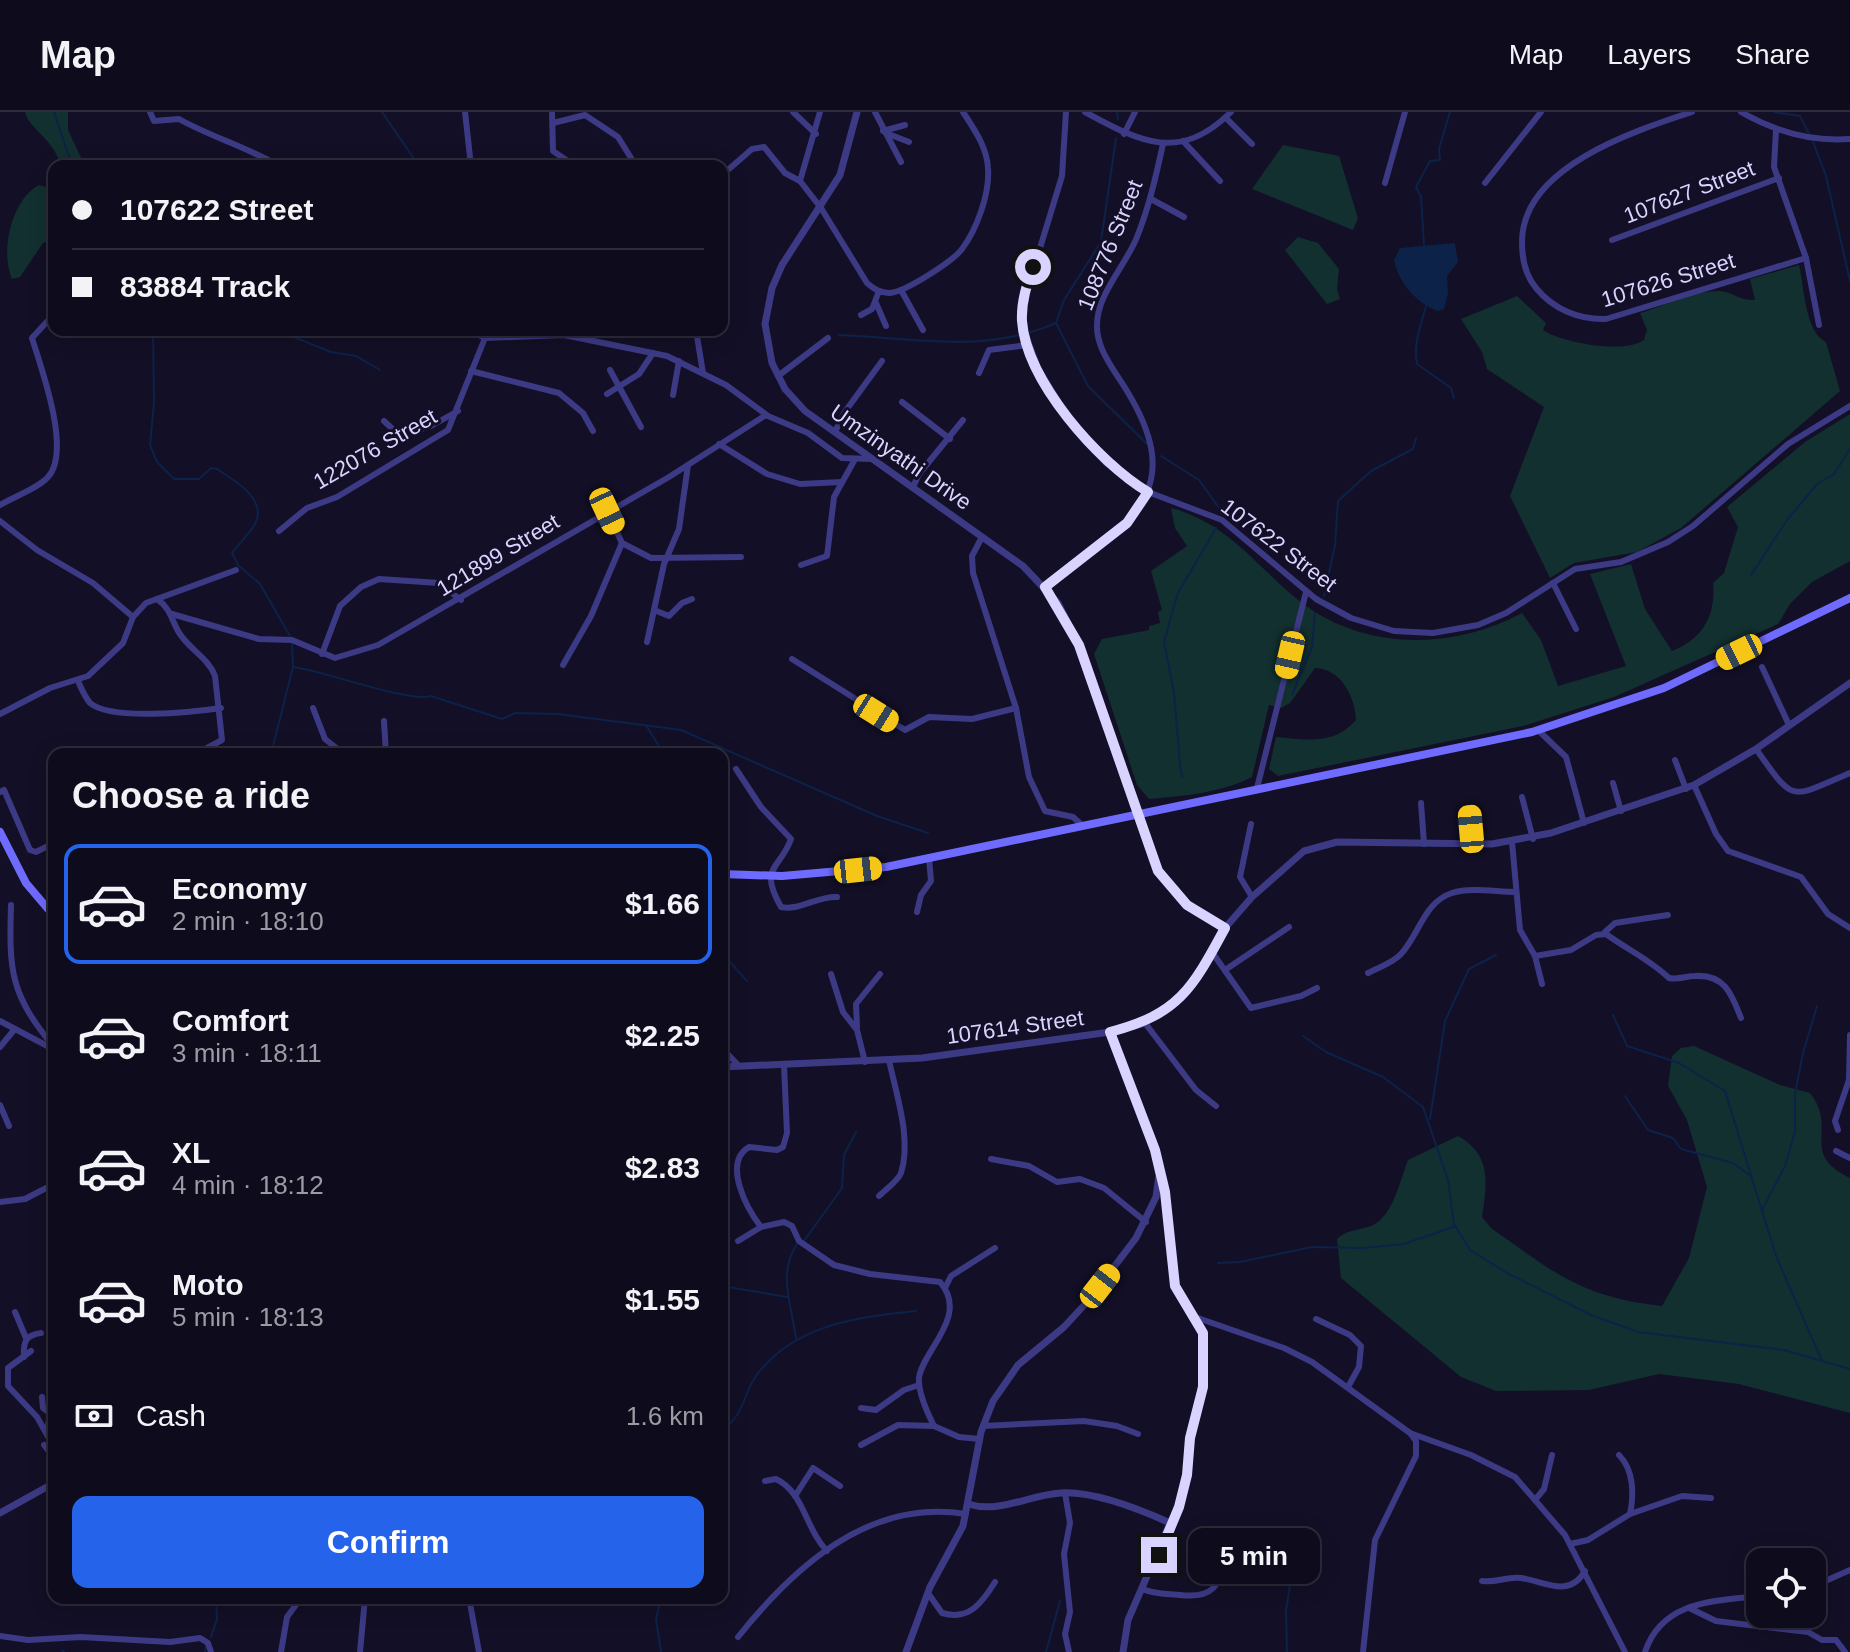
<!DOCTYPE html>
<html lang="en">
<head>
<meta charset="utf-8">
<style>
	:root { --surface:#0e0b1c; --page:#171425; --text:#f1f3f6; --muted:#9b9ba3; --line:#2e2b3b; --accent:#2563eb }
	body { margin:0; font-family:Arial,sans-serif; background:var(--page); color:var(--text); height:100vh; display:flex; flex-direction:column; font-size:30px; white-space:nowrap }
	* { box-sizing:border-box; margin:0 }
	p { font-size:26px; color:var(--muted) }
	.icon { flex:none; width:44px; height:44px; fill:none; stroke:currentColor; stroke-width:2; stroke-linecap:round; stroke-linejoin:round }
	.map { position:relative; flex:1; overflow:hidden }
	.details { position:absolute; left:48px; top:636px; width:680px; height:856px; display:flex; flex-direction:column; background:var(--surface); border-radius:16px; box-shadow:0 4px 20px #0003,0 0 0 2px var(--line) }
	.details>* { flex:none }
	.hud { position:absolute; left:48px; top:48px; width:680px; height:176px; border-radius:16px; box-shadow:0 4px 20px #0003,0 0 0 2px var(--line); display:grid; align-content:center; height:176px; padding:0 24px; background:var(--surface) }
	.fabs { position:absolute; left:1746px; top:1436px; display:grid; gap:16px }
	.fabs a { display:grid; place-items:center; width:80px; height:80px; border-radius:16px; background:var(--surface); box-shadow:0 4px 20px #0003,0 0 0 2px var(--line); font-size:40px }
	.end { position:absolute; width:36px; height:36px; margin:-18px; border:10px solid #d9d4ff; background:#111; box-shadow:0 0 0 4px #111 }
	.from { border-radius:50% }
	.bubble { position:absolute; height:56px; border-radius:16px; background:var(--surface); box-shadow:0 4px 20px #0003,0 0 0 2px var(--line); font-size:26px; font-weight:800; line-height:56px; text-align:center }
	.car { position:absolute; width:24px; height:48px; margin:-24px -12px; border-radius:10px; box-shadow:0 0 6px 2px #0007; background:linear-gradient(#f5c518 24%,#345 0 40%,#f5c518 0 76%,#345 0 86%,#f5c518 0) }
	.hud b { display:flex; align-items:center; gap:28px; height:76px; font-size:30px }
	.hud b+b { border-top:2px solid var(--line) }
	.hud i { width:20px; height:20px; background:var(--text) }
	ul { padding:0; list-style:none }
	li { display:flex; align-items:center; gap:24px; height:120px; margin:0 16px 12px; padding:0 8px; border:4px solid transparent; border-radius:16px }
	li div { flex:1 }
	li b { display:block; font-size:30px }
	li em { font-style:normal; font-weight:800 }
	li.on { border-color:var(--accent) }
	li>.icon { width:72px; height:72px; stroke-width:1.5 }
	h2 { padding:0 24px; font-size:36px; line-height:96px }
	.pay { display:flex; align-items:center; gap:20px; height:88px; padding:0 24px; font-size:30px }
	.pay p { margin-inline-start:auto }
	.cta { display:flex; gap:16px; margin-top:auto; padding:16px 24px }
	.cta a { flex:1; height:92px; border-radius:16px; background:var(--accent); color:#fff; font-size:32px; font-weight:800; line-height:92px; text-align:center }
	header { display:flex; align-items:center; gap:48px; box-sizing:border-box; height:112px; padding:0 40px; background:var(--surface); border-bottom:2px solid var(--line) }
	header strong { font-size:38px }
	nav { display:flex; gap:44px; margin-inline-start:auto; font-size:28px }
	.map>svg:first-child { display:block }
	.green { fill:#12302f }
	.water { fill:#0c2248 }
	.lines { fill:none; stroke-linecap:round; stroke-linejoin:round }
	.stream { stroke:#0c2248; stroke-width:2 }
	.minor { stroke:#3d3a85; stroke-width:6 }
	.tertiary { stroke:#3d3a85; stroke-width:7 }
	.secondary { stroke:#6f6bff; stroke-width:8 }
	.route { stroke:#d9d4ff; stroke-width:10 }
	.labels { text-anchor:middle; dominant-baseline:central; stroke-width:6; stroke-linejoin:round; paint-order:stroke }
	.street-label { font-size:22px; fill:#d9d4ff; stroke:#130f26 }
</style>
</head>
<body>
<header>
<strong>Map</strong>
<nav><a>Map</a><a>Layers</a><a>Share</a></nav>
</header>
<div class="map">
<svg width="1850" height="1540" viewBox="0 0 1850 1540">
	<rect width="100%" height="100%" fill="#130f26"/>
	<g class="green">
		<path d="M25 0H68V18L85 54H61C54 27 29 17 25 0Z"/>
		<polygon points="1283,33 1339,44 1358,106 1353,118 1252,77"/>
		<path d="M39 73 54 77V128L43 131 20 165 12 167C0 140 11 88 39 73Z"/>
		<polygon points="1298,125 1318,131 1339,157 1337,177 1340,187 1327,192 1285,138"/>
		<path d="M1799 153C1804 173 1805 221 1826 230L1840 279 1681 416 1637 440 1574 451 1550 466 1510 384 1544 295 1487 257 1482 240 1461 207 1517 184 1546 211 1543 218C1562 231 1624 242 1644 228L1647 218 1640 201C1664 194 1695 178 1720 179 1733 180 1740 189 1755 188L1750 167Z"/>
		<path d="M1850 302V449L1812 470 1790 492 1778 512 1614 585 1523 614 1278 664 1269 657 1276 625C1307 628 1334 633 1356 608 1355 584 1341 557 1315 556L1290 591 1281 596 1269 593 1252 665C1221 681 1183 684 1149 687L1137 673 1094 542 1102 527 1149 518V514L1160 511 1158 500 1162 498 1151 459 1187 434 1175 416 1171 396C1224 410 1252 448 1292 483 1356 539 1450 540 1522 501L1541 528 1558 574 1626 554 1590 462 1631 452 1645 497 1672 539C1703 527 1716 503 1713 471L1724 461 1738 415 1727 395 1805 330Z"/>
		<path d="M1694 934 1780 973 1810 981C1839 1018 1798 1041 1850 1066V1301L1739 1272 1659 1262 1589 1278 1496 1279 1461 1265 1341 1166 1337 1127C1348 1117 1357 1119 1371 1114 1393 1105 1400 1068 1408 1048L1458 1024C1492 1043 1487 1071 1482 1105L1491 1116C1555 1161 1581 1185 1662 1194L1689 1146 1707 1075 1687 1008 1668 974 1672 944 1681 936Z"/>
	</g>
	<path class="water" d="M1455 131 1458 150 1447 164 1448 182 1444 197 1438 199C1417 192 1398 170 1394 148L1400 136Z"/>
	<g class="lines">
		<g class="stream">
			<polyline points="54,0 72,54"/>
			<polyline points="382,0 419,54"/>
			<polyline points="1117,0 1118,7"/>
			<polyline points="1774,0 1800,4 1809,22"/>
			<polyline points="1116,26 1101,130 1064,188 1056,211 1088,274 1147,332"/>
			<polyline points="1812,27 1826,64 1850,169"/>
			<polyline points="1424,133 1421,85 1416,75 1430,49 1440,48 1439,37 1450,0"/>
			<path d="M1426 194C1421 213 1413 232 1417 252L1451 276 1454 286"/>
			<path d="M153 218 154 291 150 333 157 350 174 367H199L211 356 217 357C234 368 266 386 256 410 251 421 239 431 232 441L238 453 260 472 290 524"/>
			<polyline points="276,218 331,240 356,244 380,258"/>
			<path d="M839 223C913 226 985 242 1056 211"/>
			<polyline points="1161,344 1199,368 1222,400"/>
			<polyline points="1751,463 1787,408 1817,372 1834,362 1850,337"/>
			<polyline points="1324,484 1335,433 1338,389 1371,359 1413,337 1416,326"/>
			<polyline points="1169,511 1178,481 1216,416"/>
			<polyline points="1169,513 1164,530 1174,581 1180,652"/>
			<path d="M293 555C325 559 409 591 431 584L502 607 515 601 558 602 681 618 877 704 928 721"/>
			<polyline points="1292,583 1312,535 1315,501"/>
			<polyline points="646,613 664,642"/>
			<polyline points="271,642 293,555 292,531"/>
			<polyline points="1180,654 1182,665"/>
			<polyline points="722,841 747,869"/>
			<polyline points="1613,903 1627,934 1679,951 1725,979 1776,1144 1822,1249"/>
			<polyline points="1303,924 1326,940 1383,965 1423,995 1448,1068 1454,1112 1470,1138 1507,1161 1591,1203 1638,1220 1784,1238 1850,1257"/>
			<polyline points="1625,984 1648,1018 1673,1026 1681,1037 1733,1051 1752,1065"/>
			<polyline points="1430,1007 1445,909 1469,857 1496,843"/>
			<polyline points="1762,1098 1785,1054 1795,1020 1795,982 1803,941 1817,894"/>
			<polyline points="804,1129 842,1076 844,1043 856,1020"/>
			<polyline points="1218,1151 1240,1150 1312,1135 1363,1136 1404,1132 1456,1114"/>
			<polyline points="722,1174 787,1185"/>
			<path d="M796 1227C792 1194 777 1162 797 1132"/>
			<path d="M722 1323C726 1315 732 1310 737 1303 745 1291 747 1276 756 1264 793 1213 857 1205 916 1199"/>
			<polyline points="661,1486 656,1507 661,1540"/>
			<polyline points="211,1525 217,1507 216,1486"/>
			<polyline points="62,1538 64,1540"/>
			<polyline points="205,1540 206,1534"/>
			<polyline points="1046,1540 1060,1489"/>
			<polyline points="1287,1540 1286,1499 1291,1466"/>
		</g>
		<g class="minor">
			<path d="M150 0 154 9 179 7C211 25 247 35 279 54"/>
			<polyline points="465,0 471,54"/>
			<polyline points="552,0 553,39 575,54"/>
			<polyline points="793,0 816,22"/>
			<polyline points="875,0 901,50"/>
			<polyline points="1066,0 1062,64 1022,195 1022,212 1038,256 1074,315 1106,351 1148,380 1222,408 1316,487 1351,506 1394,519 1433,521 1478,513 1506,501 1575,457 1621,450 1668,430 1693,414 1788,332 1850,294"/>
			<path d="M1085 0C1140 30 1180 51 1231 0"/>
			<path d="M1692 0C1634 19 1522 55 1522 130 1522 146 1525 163 1536 176 1553 197 1579 208 1606 207L1806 146"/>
			<path d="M1741 0C1774 19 1811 30 1850 27"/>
			<polyline points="1226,6 1252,32"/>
			<polyline points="553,11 585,3 618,25 636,54"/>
			<polyline points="1776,18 1774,55 1806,146 1819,213"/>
			<polyline points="883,19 905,13"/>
			<polyline points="886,21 909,30"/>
			<polyline points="1124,22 1135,0"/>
			<polyline points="1183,29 1220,69"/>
			<path d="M729 57 752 37 764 35 785 61 800 69 821 96 867 171C874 177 880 181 889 181 904 181 953 149 962 137 977 117 990 81 988 56 987 35 974 17 963 0"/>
			<polyline points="800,69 820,0"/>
			<polyline points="1385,71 1405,0"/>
			<polyline points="1485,71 1541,0"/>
			<polyline points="1151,87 1184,105"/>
			<polyline points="1612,128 1779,66"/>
			<polyline points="901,178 923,218"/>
			<polyline points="876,191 886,214"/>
			<polyline points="861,203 872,197 879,179"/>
			<polyline points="469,218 485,226 564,223 667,244 726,273 768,304 808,321 842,346 872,347"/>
			<polyline points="696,218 703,261"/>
			<polyline points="610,258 641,315"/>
			<polyline points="471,259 559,281 583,301 593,319"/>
			<polyline points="979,261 989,238 1027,233"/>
			<polyline points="778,264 828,226"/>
			<polyline points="607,282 639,262 653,241"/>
			<polyline points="673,283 679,249"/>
			<polyline points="902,290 950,327"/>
			<polyline points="384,309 399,323 431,314 458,299"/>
			<polyline points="835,320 844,301 882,249"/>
			<polyline points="719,332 767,362 800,372 842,370"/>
			<polyline points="913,375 919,362 963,308"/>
			<path d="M0 393C15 384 37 377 48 365 72 339 41 256 32 226L54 202"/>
			<polyline points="607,399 622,431 651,446 741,445"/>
			<polyline points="0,409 37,438 93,471 133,505"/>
			<polyline points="279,419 307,396 337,385 448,318 485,226"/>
			<polyline points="982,425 972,444 973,461 1016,596 1029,665 1045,699 1073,705 1083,714"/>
			<polyline points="801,453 827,444 834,385 854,349"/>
			<polyline points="1553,471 1576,517"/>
			<path d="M1045 475C1122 414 1192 386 1127 279 1115 259 1096 237 1097 213 1097 182 1126 153 1137 125 1149 95 1156 64 1163 32"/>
			<path d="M157 487C170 496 171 506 178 519 188 537 208 545 215 564L222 628 196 642"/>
			<polyline points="654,498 669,504 682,491 692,487"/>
			<polyline points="172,502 259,527 292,528 335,546 378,533 669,365 766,303"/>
			<polyline points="647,530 664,452 679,417 688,353"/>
			<polyline points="322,542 340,494 361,475 379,467 439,471 461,488"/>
			<polyline points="792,547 905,618 929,605 972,607 1016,596"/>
			<polyline points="563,553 591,504 622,431"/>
			<polyline points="1762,555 1789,613"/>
			<path d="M78 569C81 576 85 585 90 591 111 609 194 600 221 596"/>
			<polyline points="313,596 325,627 344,642"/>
			<polyline points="0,602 50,576 88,564 123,531 133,505 146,491 236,458"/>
			<polyline points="384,609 386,642"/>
			<polyline points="1538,618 1566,645 1584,711"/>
			<path d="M1756 637C1795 692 1789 687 1850 661"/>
			<polyline points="1675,648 1686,677"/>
			<path d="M736 657 761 695 791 727C780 758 758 754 781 795 800 799 817 784 837 785"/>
			<polyline points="1613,671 1621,699"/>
			<polyline points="1694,673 1716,722 1728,739 1801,765 1828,802 1850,816"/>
			<polyline points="1257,676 1306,480"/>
			<polyline points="0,680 4,678 30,738 36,740 54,731"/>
			<polyline points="1522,685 1533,727"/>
			<polyline points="1421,691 1424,732"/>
			<polyline points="1469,699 1472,732"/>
			<polyline points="1251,712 1240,765 1252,785"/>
			<polyline points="1512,730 1520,818 1535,844 1542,872"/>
			<path d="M11 793C9 859 10 882 54 935"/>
			<polyline points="917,800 921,783 931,769 929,746"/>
			<polyline points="1605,820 1615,811 1668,803"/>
			<polyline points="1212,840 1251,896 1301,884 1317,876"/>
			<path d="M1535 844 1571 838 1596 823 1606 822C1628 838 1649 847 1669 866 1679 868 1686 864 1695 864 1725 862 1732 883 1741 906"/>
			<polyline points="1225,858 1289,815"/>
			<path d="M1368 861C1379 855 1393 851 1401 842 1419 823 1424 790 1452 781 1471 775 1496 780 1515 780"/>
			<polyline points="831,862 843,900 857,918 865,950"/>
			<polyline points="0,909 53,937"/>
			<polyline points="1145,911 1196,978 1216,994"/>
			<polyline points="857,915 856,892 880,862"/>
			<polyline points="0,935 14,918"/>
			<polyline points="722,936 739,954"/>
			<polyline points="0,993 9,1014"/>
			<polyline points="1838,1018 1835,1009 1849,968 1850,923"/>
			<polyline points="1836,1039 1850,1046"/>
			<polyline points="991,1047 1029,1054 1057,1070 1080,1067 1104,1076 1146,1110"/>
			<path d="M1159 1063C1177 1109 1157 1168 1195 1205L1284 1236 1312 1250 1410 1321 1471 1343 1515 1365 1565 1423 1625 1540"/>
			<path d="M879 1084C885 1078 898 1069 901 1061 912 1027 896 982 889 948"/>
			<polyline points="0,1090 25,1087 54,1072"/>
			<path d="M761 1115C747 1097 722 1051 749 1035L777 1038 783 1035 787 1021 784 953"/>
			<path d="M738 1129 761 1115 784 1110 792 1114 799 1129 834 1153 870 1162 940 1170C970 1204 922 1239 919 1266 918 1279 928 1302 934 1314L959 1325 980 1327"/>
			<polyline points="945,1176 951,1164 995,1136"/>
			<polyline points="15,1200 26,1226"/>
			<polyline points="1316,1207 1350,1223 1361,1234 1359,1255 1348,1275"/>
			<polyline points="31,1239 8,1256 8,1274 37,1305 54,1335"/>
			<path d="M24 1245C23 1231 25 1223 41 1221"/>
			<polyline points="42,1285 43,1296 50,1301 47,1320"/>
			<polyline points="861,1296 876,1298 904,1278 919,1273"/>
			<polyline points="983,1314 1084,1309 1117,1314 1138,1322"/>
			<polyline points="44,1333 54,1346"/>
			<polyline points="861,1333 898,1313 934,1314"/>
			<path d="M1619 1343C1634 1358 1634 1383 1630 1402"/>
			<path d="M765 1369 776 1367C804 1380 806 1418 827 1439"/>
			<polyline points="1065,1381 1070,1411 1064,1442 1070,1500 1065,1522 1069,1540"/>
			<polyline points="795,1384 813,1356 840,1374"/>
			<polyline points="1535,1388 1544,1377 1552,1343"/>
			<path d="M1170 1411C1187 1386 1186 1356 1190 1327 1195 1295 1217 1234 1195 1205"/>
			<polyline points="1570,1432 1588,1428 1630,1402 1682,1384 1711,1386"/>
			<path d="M1482 1469C1497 1471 1507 1464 1521 1466 1544 1469 1569 1487 1585 1459"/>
			<polyline points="1812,1475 1850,1458"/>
			<path d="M1142 1477C1154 1482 1167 1482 1180 1483 1240 1490 1208 1438 1245 1419"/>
			<path d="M928 1481 942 1501C969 1509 982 1491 995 1470"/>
			<polyline points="469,1486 479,1540"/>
			<polyline points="1689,1496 1716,1509 1808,1520 1822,1528 1836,1528 1845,1540"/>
			<polyline points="0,1524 28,1528 81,1525 170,1530 200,1526 208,1531 211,1540"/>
			<path d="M738 1525C794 1455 869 1386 966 1402"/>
			<polyline points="281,1540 287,1505 301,1486"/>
			<polyline points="360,1540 365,1486"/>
			<polyline points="1363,1540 1375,1428 1416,1344 1416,1329 1410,1321"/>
			<path d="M1645 1540C1662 1489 1713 1489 1760 1484"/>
		</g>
		<g class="tertiary">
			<polyline points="857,0 840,63 782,153 772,176 765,212 772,251 785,277 805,299 1023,454 1058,491 1079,533 1158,759 1187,793 1225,816"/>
			<polyline points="722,955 922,946 1110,920 1145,911 1185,882 1225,816 1252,785 1304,739 1337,730 1492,732 1551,721 1694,673 1756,637 1850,571"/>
			<path d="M968 1392C1000 1402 1028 1383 1061 1381 1095 1379 1139 1397 1170 1411L1128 1508 1123 1540"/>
			<polyline points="0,1401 54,1371"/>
			<polyline points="906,1540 930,1475 963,1414 981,1320 993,1289 1018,1253 1064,1215 1088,1189 1136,1126 1156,1085 1159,1063 1151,1025 1110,920"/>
		</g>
		<g class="secondary">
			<polyline points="0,720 26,771 54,804"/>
			<polyline points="722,762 782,764 886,755 1532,620 1664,576 1850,486"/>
		</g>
	</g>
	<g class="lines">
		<path class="route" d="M1033 155C1027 172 1021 190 1022 209 1026 269 1098 350 1148 380L1127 411 1045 475 1079 533 1158 759 1187 793 1225 816C1192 877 1179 902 1110 920L1155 1038 1165 1080 1175 1174 1203 1221V1275L1190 1326 1187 1363 1179 1395 1159 1443"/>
	</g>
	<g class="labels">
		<g class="street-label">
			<text transform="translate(1689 80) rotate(-21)">107627 Street</text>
			<text transform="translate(1110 133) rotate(-68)">108776 Street</text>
			<text transform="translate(1668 168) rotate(-17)">107626 Street</text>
			<text transform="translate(375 337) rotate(-30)">122076 Street</text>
			<text transform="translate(901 345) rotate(35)">Umzinyathi Drive</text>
			<text transform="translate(1279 433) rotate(37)">107622 Street</text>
			<text transform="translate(498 443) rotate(-31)">121899 Street</text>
			<text transform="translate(1015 915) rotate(-8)">107614 Street</text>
		</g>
	</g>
</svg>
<div class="fabs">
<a><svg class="icon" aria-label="locate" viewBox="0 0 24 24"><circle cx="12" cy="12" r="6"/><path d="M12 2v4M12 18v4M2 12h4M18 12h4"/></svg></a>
</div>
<i class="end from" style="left:1033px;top:155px"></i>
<i class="end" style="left:1159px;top:1443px"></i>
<div class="bubble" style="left:1188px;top:1416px;width:132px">5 min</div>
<i class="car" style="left:607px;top:399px;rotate:155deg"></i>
<i class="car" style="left:1739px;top:540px;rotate:244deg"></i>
<i class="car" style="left:1290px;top:543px;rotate:193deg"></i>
<i class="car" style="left:876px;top:601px;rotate:122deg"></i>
<i class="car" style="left:1471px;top:717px;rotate:355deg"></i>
<i class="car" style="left:858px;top:758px;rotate:84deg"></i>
<i class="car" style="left:1100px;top:1174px;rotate:38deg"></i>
<div class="hud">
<b><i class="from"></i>107622 Street</b>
<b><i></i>83884 Track</b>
</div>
<section class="details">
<h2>Choose a ride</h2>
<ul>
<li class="on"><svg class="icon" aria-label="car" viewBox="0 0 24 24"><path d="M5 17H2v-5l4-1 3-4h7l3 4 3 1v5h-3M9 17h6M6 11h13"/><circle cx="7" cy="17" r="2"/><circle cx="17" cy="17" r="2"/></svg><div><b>Economy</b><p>2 min · 18:10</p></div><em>$1.66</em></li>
<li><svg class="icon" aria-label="car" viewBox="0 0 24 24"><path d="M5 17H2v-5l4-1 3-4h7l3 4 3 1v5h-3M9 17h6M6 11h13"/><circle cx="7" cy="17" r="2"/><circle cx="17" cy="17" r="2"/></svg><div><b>Comfort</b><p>3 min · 18:11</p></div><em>$2.25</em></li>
<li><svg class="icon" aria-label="car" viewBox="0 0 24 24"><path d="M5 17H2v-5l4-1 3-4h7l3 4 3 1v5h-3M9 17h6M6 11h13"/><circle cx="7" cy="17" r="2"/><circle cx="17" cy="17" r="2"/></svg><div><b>XL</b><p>4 min · 18:12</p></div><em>$2.83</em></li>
<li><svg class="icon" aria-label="car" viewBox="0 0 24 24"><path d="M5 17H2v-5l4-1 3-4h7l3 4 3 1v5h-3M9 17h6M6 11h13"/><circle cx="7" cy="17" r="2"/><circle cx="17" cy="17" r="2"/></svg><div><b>Moto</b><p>5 min · 18:13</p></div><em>$1.55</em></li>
</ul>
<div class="pay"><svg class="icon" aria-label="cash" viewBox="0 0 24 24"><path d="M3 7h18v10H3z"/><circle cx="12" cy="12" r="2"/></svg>Cash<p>1.6 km</p></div>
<div class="cta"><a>Confirm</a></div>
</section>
</div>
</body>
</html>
